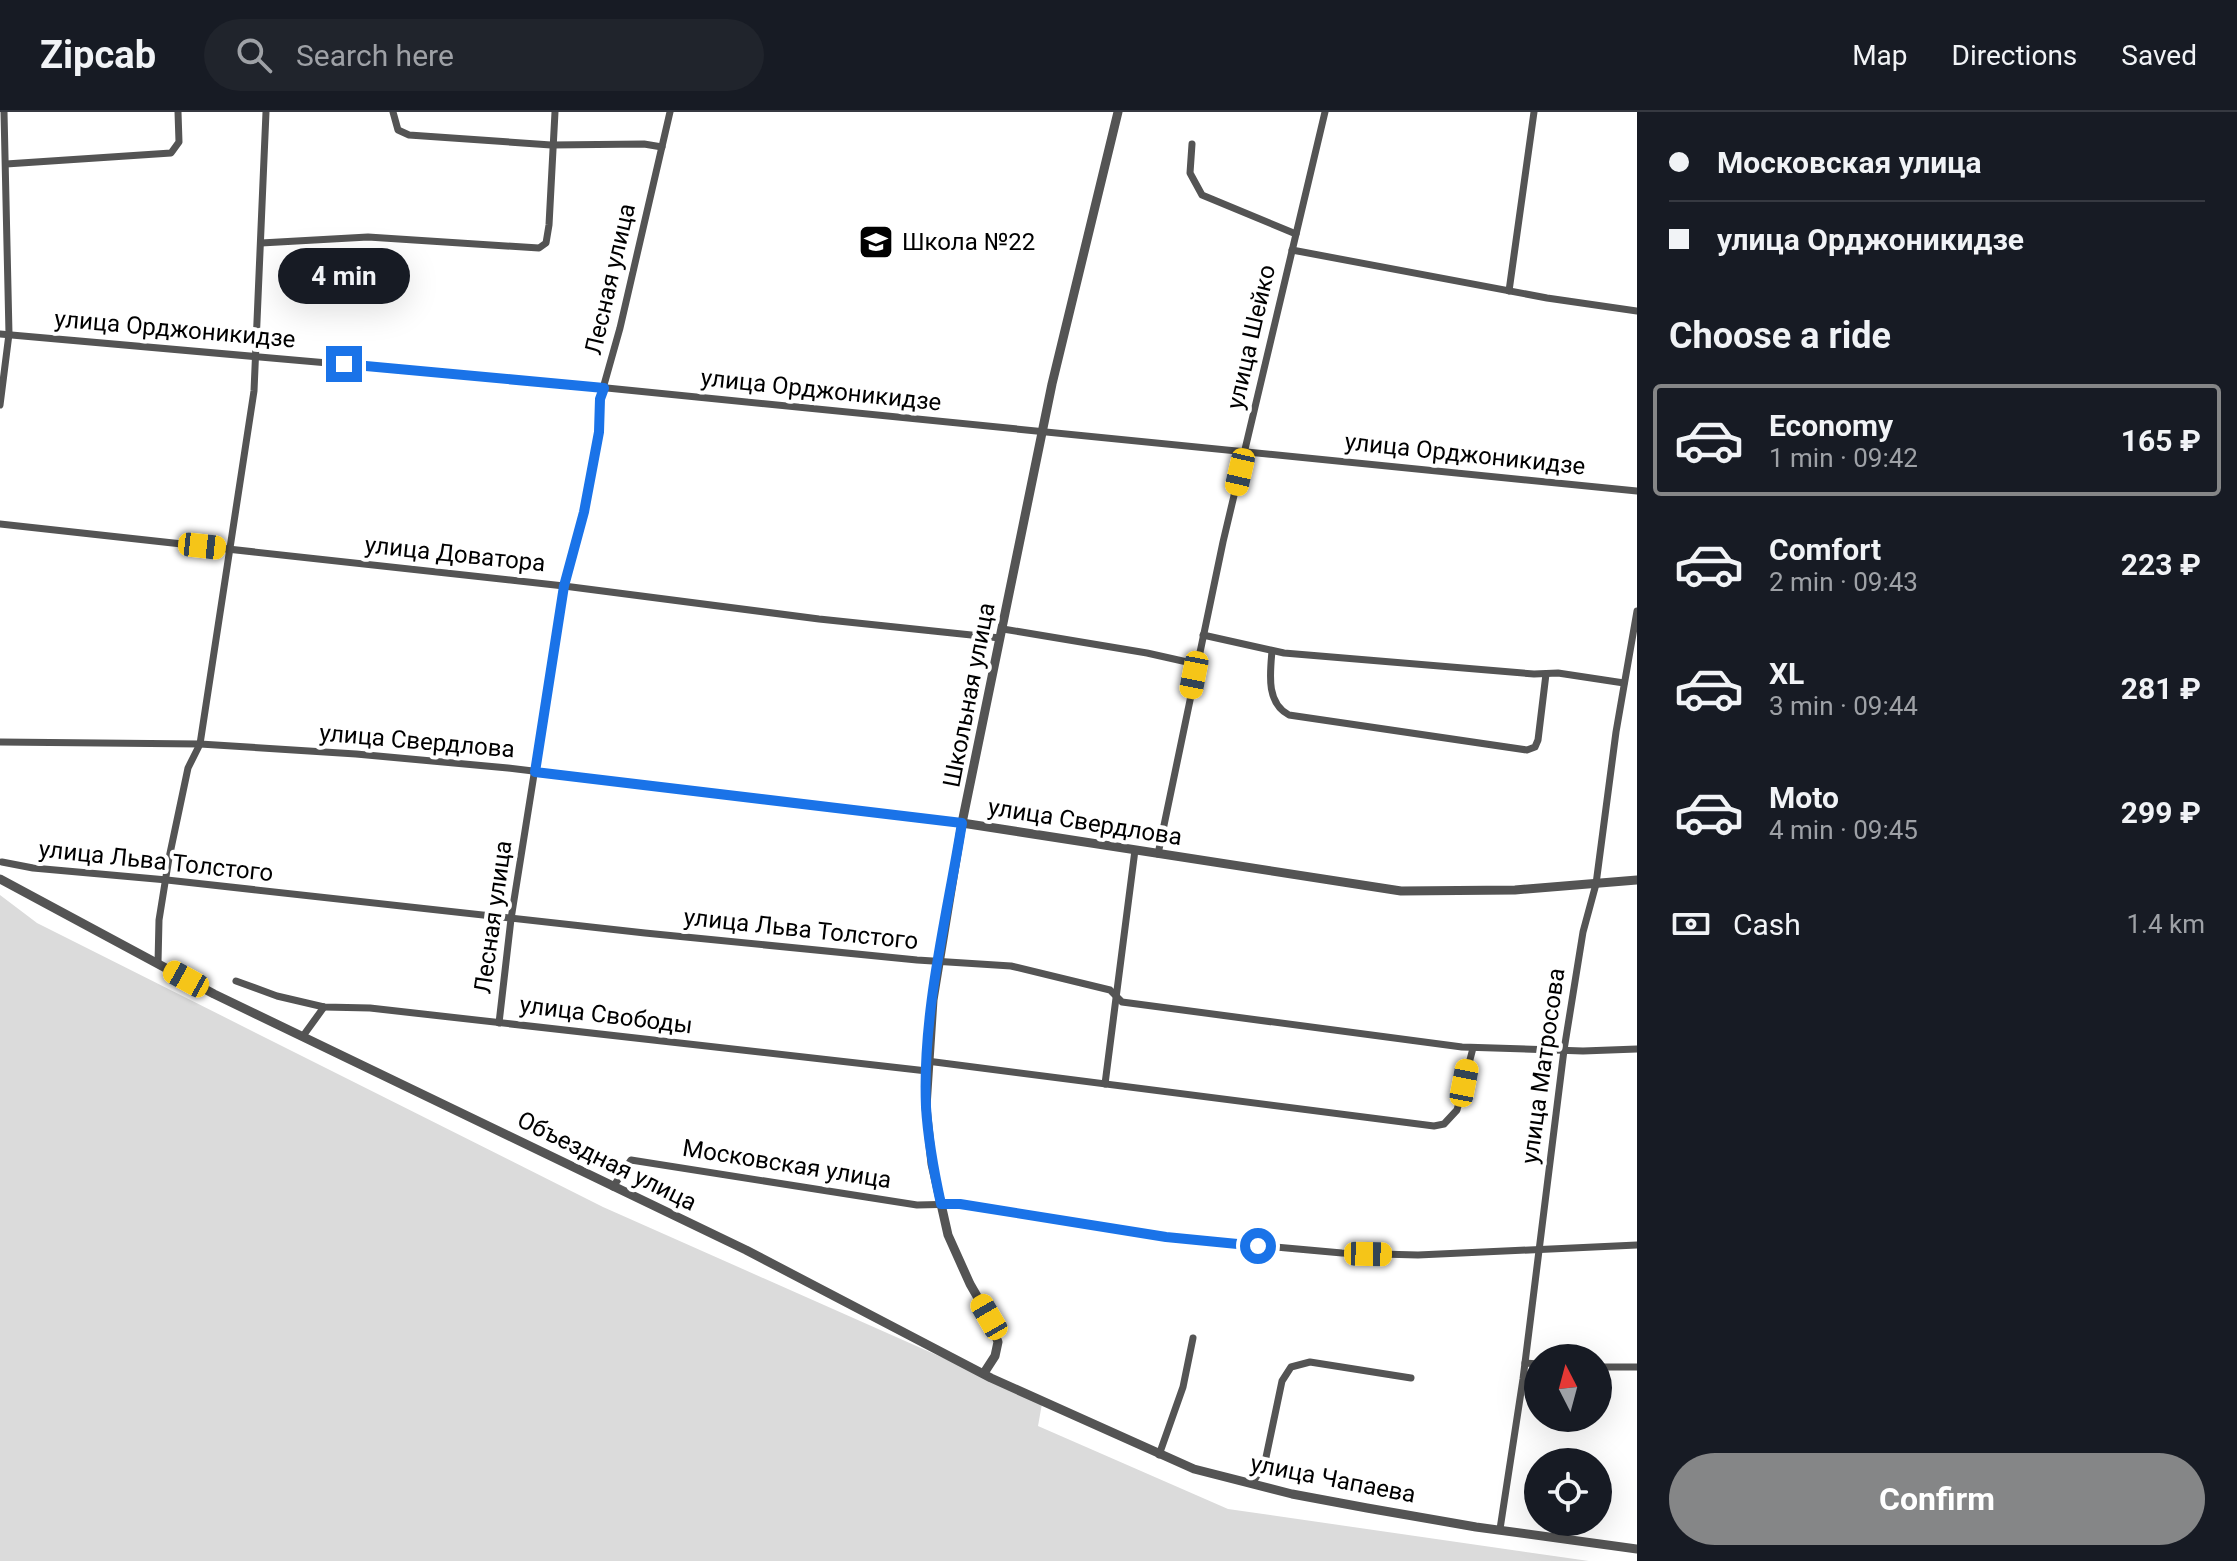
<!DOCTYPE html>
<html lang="en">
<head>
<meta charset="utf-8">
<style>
	:root { --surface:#171b24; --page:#20242c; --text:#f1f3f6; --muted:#9ea1a6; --line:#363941; --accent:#858687 }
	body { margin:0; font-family:Roboto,sans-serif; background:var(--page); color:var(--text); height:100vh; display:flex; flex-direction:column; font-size:30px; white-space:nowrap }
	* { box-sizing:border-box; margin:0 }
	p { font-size:26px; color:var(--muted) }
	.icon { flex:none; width:44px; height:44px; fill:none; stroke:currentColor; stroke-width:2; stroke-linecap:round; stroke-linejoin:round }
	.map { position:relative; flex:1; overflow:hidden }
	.drawer { display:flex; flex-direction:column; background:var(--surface); width:600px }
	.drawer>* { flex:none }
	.guide { display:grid; align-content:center; height:176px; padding:0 32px; background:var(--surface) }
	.needle { width:52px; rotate:354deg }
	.fabs { position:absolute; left:1524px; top:1232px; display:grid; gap:16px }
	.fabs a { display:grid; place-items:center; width:88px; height:88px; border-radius:50%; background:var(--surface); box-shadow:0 8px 32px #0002; font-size:40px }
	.end { position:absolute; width:36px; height:36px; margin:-18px; border:10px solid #1a73e8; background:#fff; box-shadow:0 0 0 4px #fff }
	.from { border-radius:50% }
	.bubble { position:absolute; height:56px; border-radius:28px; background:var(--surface); box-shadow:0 8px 32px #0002; font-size:26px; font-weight:700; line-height:56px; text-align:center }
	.car { position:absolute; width:24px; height:48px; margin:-24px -12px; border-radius:10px; box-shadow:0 0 6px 2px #0007; background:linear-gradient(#f5c518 24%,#345 0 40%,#f5c518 0 76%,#345 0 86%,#f5c518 0) }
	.guide b { display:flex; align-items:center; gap:28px; height:76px; font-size:30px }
	.guide b+b { border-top:2px solid var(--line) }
	.guide i { width:20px; height:20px; background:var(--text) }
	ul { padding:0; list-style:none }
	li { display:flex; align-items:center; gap:24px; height:112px; margin:0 16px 12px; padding:0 16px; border:4px solid transparent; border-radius:8px }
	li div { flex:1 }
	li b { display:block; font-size:30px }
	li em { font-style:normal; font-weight:700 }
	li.current { border-color:var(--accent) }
	li>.icon { width:72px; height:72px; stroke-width:1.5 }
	h2 { padding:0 32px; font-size:36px; line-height:96px }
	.pay { display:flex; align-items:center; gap:20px; height:88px; padding:0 32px; font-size:30px }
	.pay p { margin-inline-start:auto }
	.cta { display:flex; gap:16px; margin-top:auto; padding:16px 32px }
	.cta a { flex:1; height:92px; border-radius:48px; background:var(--accent); color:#fff; font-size:32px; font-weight:700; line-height:92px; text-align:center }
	header { display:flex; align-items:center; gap:48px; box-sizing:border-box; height:112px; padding:0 40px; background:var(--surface); border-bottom:2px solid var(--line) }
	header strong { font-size:38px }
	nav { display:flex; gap:44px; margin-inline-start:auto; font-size:28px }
	.search { width:560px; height:72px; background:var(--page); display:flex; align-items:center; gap:20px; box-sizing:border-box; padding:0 28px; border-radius:44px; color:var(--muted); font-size:30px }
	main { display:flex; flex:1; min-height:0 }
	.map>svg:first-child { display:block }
	.green { fill:#dbdbdb }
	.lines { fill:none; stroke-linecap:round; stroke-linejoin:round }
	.minor { stroke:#545454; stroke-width:7 }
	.tertiary { stroke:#545454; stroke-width:9 }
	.route { stroke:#1a73e8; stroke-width:10 }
	.labels { text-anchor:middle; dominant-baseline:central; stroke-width:8; stroke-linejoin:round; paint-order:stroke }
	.poi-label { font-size:24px; fill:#000; stroke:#fff; text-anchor:start }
	.street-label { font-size:24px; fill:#000; stroke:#fff }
</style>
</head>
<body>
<header>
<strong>Zipcab</strong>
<div class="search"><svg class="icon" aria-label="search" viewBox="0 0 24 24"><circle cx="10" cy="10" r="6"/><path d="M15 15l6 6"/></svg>Search here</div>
<nav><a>Map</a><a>Directions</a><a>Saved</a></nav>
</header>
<main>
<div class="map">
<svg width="1637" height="1449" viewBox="0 0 1637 1449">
	<rect width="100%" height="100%" fill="#fff"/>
	<polygon class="green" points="0,783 37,811 603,1095 984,1264 1043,1286 1038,1314 1228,1397 1589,1449 0,1449"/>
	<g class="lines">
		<g class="minor">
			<polyline points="393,0 398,18 409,23 551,33 644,32 662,35"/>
			<polyline points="1192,32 1190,61 1202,83 1296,122"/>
			<polyline points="6,52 171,41 179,30 178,0"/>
			<polyline points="261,131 368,125 539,136 546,131 549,113 555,0"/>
			<polyline points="1292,138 1547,186 1637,199"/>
			<polyline points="1509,179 1534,0"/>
			<polyline points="0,222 577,273 1637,379"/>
			<polyline points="0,293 9,222 4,0"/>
			<polyline points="0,412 564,474 819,507 1000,526"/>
			<polyline points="1003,517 1147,541 1196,552"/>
			<polyline points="1203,523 1284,541 1534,562 1558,561 1624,571"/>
			<path d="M1272 539C1270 562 1266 591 1289 603L1527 638 1535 635 1538 628 1546 562"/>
			<polyline points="0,630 200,632 356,642 508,656 962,711"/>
			<polyline points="1158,742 1223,430 1325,0"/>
			<polyline points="2,750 33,756 167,768 645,821 917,848 1011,854 1110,878 1122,890 1462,935 1583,939 1637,937"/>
			<polyline points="158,851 159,808 169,746 188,656 200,632 254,279 266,0"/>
			<polyline points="236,869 277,884 324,895 370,896 927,959"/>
			<polyline points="499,911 511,807 564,474 584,400 599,320 600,287 620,216 670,0"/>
			<polyline points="303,924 324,895"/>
			<polyline points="927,949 1434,1014 1444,1012 1457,998 1473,936"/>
			<polyline points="1105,972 1135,738"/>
			<polyline points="613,1075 631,1048 917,1093 960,1092 1166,1125 1342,1141 1418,1143 1637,1133"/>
			<polyline points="1525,1251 1538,1252"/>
			<polyline points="1598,1255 1637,1255"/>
			<polyline points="1159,1343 1183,1275 1193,1226"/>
			<polyline points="1252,1372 1265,1350 1282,1269 1291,1255 1310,1250 1411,1266"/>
			<polyline points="1500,1417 1523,1267 1564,938 1583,820 1596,772 1616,620 1637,499"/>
		</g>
		<g class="tertiary">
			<polyline points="962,711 1401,779 1515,778 1637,768"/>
			<polyline points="0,767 214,882 746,1138 991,1266 1194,1357 1292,1382 1367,1396 1476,1415 1637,1437"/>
			<polyline points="984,1261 995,1244 998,1230 989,1205 970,1172 948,1123 932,1052 926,995 933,888 962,711 1052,272 1118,0"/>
		</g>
	</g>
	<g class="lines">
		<path class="route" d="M344 252 604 276 600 287 599 320 584 400 564 474 535 660 962 711C947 805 922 900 926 995 928 1028 934 1060 941 1092H960L1166 1125 1258 1134"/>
	</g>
	<defs>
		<g id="school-square" transform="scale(1.8)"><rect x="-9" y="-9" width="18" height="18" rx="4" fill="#000" stroke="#fff"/><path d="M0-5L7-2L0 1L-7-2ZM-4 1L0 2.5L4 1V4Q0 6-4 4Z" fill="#fff"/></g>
	</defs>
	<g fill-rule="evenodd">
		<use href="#school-square" x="876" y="130"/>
	</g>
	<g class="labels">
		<g class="poi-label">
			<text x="902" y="130">Школа №22</text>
		</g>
		<g class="street-label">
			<text transform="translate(610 167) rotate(-77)">Лесная улица</text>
			<text transform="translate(175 217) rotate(5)">улица Орджоникидзе</text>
			<text transform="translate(1251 225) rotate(-77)">улица Шейко</text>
			<text transform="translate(821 278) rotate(6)">улица Орджоникидзе</text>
			<text transform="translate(1465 342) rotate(6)">улица Орджоникидзе</text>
			<text transform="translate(455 442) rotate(6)">улица Доватора</text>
			<text transform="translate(969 583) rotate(-79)">Школьная улица</text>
			<text transform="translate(417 629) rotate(5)">улица Свердлова</text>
			<text transform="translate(1085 710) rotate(9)">улица Свердлова</text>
			<text transform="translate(156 749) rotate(6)">улица Льва Толстого</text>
			<text transform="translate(493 805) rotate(-82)">Лесная улица</text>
			<text transform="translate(801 817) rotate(6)">улица Льва Толстого</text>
			<text transform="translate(606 903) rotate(7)">улица Свободы</text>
			<text transform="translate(1543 954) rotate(-82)">улица Матросова</text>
			<text transform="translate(607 1049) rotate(26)">Объездная улица</text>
			<text transform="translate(787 1052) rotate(9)">Московская улица</text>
			<text transform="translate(1333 1367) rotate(11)">улица Чапаева</text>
		</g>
	</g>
</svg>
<div class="fabs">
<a><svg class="needle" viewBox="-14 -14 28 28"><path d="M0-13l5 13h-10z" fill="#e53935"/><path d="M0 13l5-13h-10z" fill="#9ea1a6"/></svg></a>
<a><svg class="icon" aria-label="locate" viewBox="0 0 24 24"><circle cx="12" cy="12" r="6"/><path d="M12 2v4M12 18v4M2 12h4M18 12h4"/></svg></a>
</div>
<i class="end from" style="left:1258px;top:1134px"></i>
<i class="end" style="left:344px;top:252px"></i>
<div class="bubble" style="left:278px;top:136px;width:132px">4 min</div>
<i class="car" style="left:1240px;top:360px;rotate:193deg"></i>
<i class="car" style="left:202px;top:434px;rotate:96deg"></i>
<i class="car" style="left:1194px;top:563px;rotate:191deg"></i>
<i class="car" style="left:186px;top:867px;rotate:299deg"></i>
<i class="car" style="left:1464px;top:971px;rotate:11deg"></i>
<i class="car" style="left:1368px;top:1142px;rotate:91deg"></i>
<i class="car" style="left:989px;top:1205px;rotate:330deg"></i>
</div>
<section class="drawer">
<div class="guide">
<b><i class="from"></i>Московская улица</b>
<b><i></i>улица Орджоникидзе</b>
</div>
<h2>Choose a ride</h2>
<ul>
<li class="current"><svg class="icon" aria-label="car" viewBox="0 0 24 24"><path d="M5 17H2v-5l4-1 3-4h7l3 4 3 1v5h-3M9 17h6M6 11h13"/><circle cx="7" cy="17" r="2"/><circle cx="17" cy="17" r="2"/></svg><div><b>Economy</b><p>1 min · 09:42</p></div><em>165 ₽</em></li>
<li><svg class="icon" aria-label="car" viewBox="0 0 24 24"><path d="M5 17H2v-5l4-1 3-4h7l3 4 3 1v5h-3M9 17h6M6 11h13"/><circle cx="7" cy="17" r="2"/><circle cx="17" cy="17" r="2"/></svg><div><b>Comfort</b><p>2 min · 09:43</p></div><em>223 ₽</em></li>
<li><svg class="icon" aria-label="car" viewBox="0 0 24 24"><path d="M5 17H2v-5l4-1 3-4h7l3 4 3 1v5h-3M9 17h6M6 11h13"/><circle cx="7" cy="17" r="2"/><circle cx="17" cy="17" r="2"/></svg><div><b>XL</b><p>3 min · 09:44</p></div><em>281 ₽</em></li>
<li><svg class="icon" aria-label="car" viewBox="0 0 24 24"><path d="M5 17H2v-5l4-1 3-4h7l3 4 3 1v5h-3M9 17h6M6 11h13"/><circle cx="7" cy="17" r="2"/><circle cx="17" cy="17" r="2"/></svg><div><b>Moto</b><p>4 min · 09:45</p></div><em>299 ₽</em></li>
</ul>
<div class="pay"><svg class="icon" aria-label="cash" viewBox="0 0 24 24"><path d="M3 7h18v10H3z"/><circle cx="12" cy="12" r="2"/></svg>Cash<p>1.4 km</p></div>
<div class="cta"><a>Confirm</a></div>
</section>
</main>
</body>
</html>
